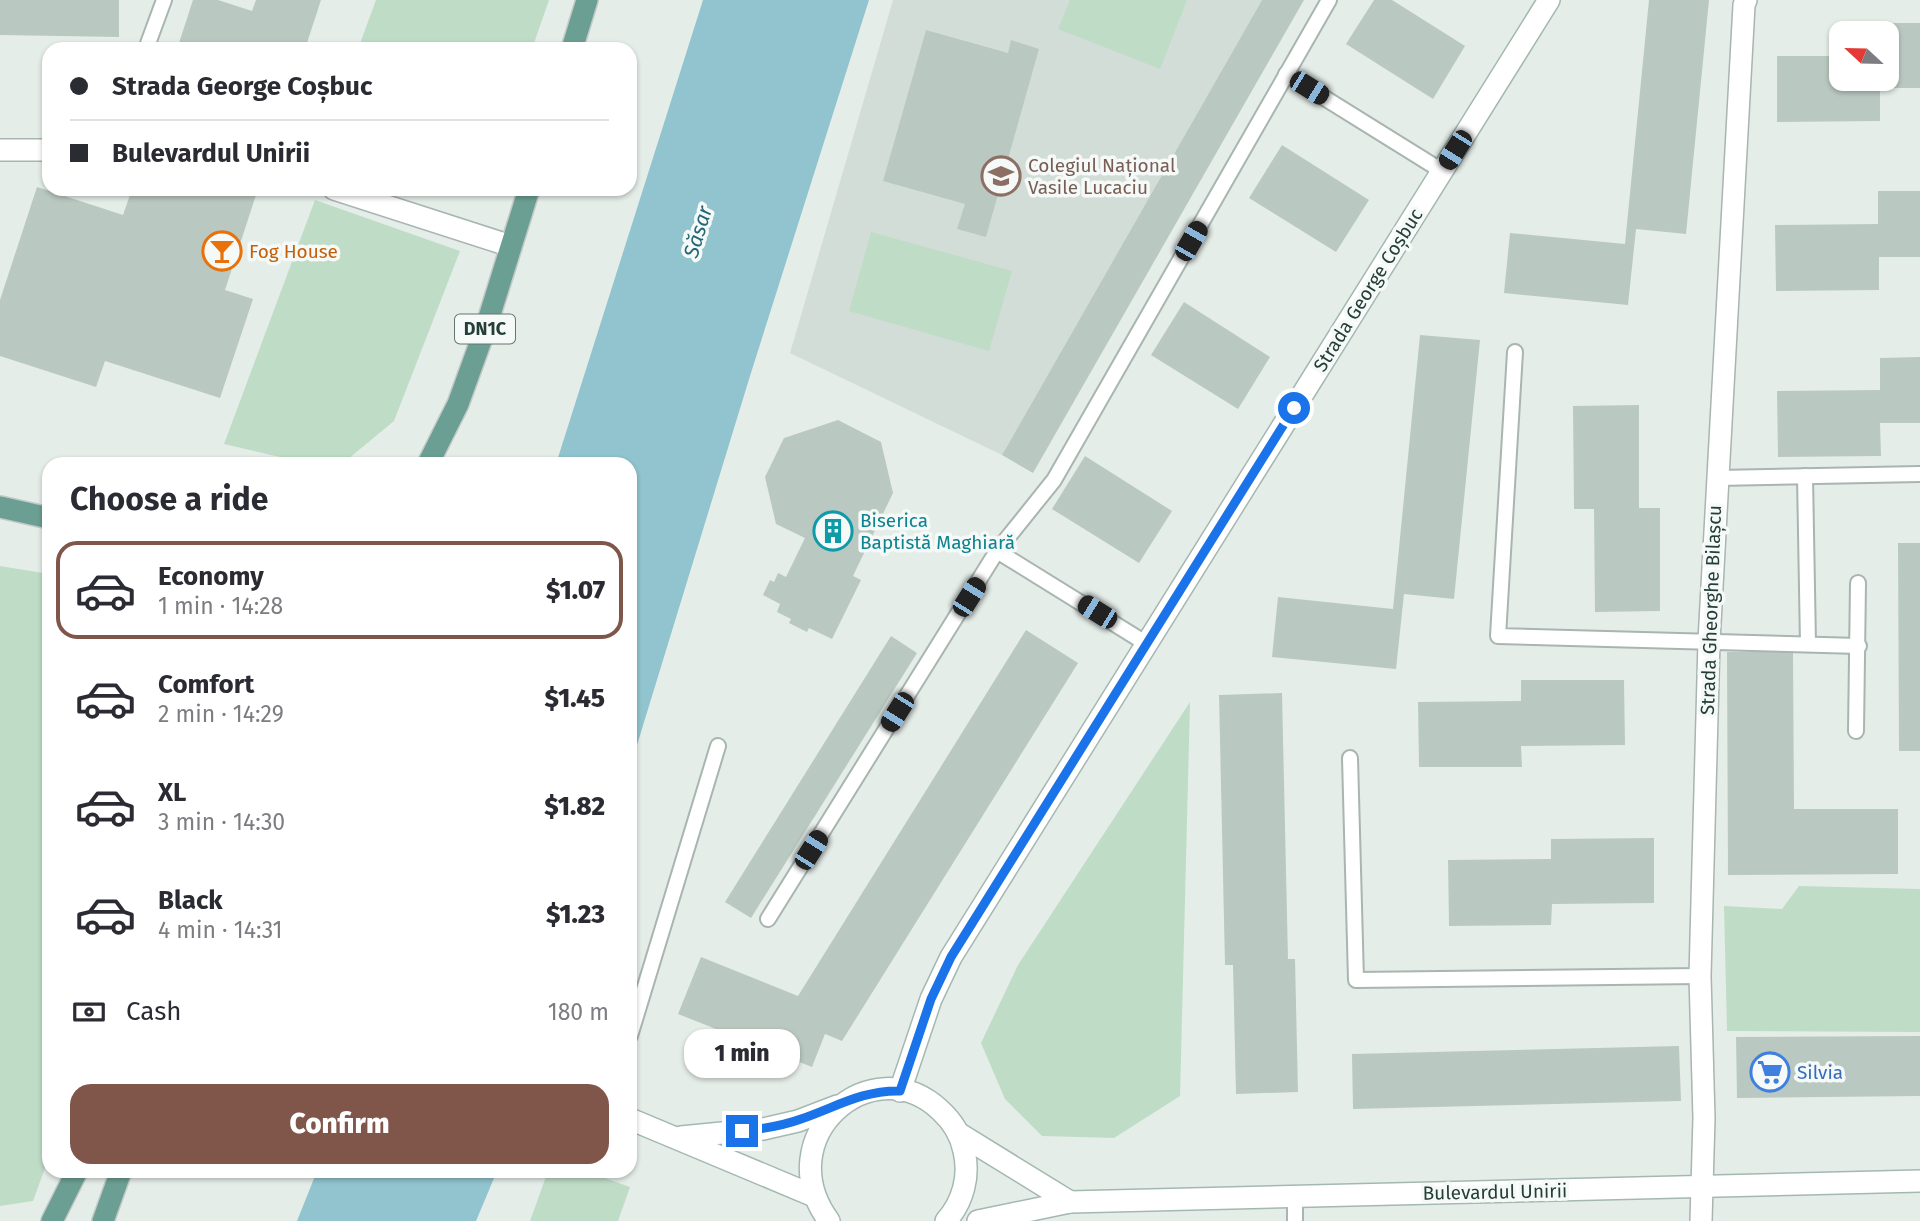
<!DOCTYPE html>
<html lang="en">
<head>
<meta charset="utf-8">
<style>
	:root { --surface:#fff; --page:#f2f2f3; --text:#2b2b33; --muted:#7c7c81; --line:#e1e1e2; --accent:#80554a }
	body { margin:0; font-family:"Fira Sans",sans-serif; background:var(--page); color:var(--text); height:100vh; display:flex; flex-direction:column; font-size:26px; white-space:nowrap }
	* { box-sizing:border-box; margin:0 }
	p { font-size:23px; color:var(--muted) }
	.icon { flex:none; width:38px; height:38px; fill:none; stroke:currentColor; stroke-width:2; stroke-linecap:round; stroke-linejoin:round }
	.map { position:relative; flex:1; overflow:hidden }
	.panel { position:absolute; left:42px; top:457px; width:595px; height:721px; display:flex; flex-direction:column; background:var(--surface); border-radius:21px; box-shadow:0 2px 5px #0004 }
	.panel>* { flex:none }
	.banner { position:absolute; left:42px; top:42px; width:595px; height:154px; border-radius:21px; box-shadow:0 2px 5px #0004; display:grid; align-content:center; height:154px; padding:0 28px; background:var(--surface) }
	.needle { width:46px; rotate:292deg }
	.buttons { position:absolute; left:1829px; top:21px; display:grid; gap:14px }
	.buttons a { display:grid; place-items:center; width:70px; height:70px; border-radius:14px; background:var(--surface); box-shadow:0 2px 5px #0004; font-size:35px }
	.end { position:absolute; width:32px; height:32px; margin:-16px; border:9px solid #1a73e8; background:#fff; box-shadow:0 0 0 4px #fff }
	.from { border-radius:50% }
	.bubble { position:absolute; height:49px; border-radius:21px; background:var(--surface); box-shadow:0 2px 5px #0004; font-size:23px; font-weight:800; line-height:49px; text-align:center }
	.car { position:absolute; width:21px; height:42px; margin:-21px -10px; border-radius:9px; box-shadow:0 0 5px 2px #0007; background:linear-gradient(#222 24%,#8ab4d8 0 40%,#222 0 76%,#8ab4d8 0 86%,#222 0) }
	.banner b { display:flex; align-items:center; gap:24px; height:66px; font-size:26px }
	.banner b+b { border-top:2px solid var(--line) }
	.banner i { width:18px; height:18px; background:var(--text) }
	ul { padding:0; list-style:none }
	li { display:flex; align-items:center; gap:21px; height:98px; margin:0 14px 10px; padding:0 14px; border:4px solid transparent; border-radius:21px }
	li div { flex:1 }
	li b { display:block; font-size:26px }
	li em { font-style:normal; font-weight:800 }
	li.active { border-color:var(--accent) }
	li>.icon { width:63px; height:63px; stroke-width:1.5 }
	h2 { padding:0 28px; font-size:32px; line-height:84px }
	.pay { display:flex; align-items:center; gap:18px; height:77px; padding:0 28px; font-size:26px }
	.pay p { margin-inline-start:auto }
	.cta { display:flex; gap:14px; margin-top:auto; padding:14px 28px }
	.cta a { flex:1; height:80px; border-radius:21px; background:var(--accent); color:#fff; font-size:28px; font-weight:800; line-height:80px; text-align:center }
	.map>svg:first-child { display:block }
	.built { fill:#d3ddd8 }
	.green { fill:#bfdcc7 }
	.water { fill:#91c4ce }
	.building { fill:#bac8c2 }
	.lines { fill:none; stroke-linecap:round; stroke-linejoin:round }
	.service-casing { stroke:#a8b5b0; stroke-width:18 }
	.minor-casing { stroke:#a8b5b0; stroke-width:24 }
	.secondary-casing { stroke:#a4b8b1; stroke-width:24 }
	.primary-casing { stroke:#c2c9c7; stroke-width:24 }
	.service { stroke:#fff; stroke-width:14 }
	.minor { stroke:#fff; stroke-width:21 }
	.secondary { stroke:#fff; stroke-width:21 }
	.primary { stroke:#6c9f93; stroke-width:21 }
	.route { stroke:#1a73e8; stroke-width:9 }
	.labels { text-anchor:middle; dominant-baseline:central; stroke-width:7; stroke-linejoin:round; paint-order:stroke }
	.shield { fill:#f5f9f7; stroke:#637671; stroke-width:2 }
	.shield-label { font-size:18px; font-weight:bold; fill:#253e37 }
	.education-label { font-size:19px; fill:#785e54; stroke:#f5f9f7; text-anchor:start }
	.food-label { font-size:19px; fill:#c56008; stroke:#f5f9f7; text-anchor:start }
	.street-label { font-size:19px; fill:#253e37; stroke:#f5f9f7 }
	.culture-label { font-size:19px; fill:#0d838f; stroke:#f5f9f7; text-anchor:start }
	.shop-label { font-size:19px; fill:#366cbe; stroke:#f5f9f7; text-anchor:start }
	.water-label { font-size:21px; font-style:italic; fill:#226776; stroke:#f5f9f7 }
</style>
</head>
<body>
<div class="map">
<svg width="1920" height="1221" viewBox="0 0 1920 1221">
	<rect width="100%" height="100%" fill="#e5ede9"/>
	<polygon class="built" points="893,0 1262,0 1002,455 790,353"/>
	<g class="green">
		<polygon points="376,0 549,0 532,49 358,49"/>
		<polygon points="1070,0 1187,0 1160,69 1058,29"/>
		<polygon points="315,200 460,251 394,421 342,464 310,464 224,444"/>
		<polygon points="871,232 1012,271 989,351 849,311"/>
		<polygon points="0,566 49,574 49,1157 33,1201 0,1206"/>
		<polygon points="1190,702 1180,1096 1114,1138 1042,1136 1005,1099 981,1043 1018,965"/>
		<polygon points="1799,886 1920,889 1920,1032 1727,1031 1724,906 1782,909"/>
		<polygon points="548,1171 585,1171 630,1187 618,1221 530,1221"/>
	</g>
	<g class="water">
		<polygon points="703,0 869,0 750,376 630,768 630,464 556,464"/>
		<polygon points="317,1171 497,1171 476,1221 297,1221"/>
	</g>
	<g class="building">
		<polygon points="0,0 119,0 119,37 0,35"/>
		<polygon points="193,0 218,0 252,11 256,0 321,0 305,49 198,49 179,43"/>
		<polygon points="1262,0 1304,0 1033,473 1002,455"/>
		<polygon points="1374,0 1392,0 1465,46 1433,99 1346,44"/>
		<polygon points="1649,0 1709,0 1686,234 1636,229 1628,305 1504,293 1510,233 1625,244"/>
		<polygon points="1880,23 1920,23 1920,88 1880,88 1880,121 1777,122 1777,56 1841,56 1841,79 1886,79 1886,33 1880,33"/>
		<polygon points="926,30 1008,53 1011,40 1039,49 986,237 957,229 965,204 883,181"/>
		<polygon points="1282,145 1369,200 1336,252 1249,198"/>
		<polygon points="37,187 123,215 132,189 258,189 225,290 253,299 220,398 105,361 96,387 0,356 0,300"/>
		<polygon points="1878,191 1920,191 1920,257 1879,257 1879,290 1776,291 1775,225 1878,224"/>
		<polygon points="1184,302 1270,357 1238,409 1151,355"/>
		<polygon points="1420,335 1480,340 1454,599 1404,594 1396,669 1272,657 1278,597 1393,609"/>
		<polygon points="1920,357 1920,423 1880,423 1881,456 1778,457 1777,391 1880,390 1880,358"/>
		<polygon points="1639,405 1639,508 1660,508 1660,611 1595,612 1594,509 1574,509 1573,406"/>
		<polygon points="838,420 881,442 893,493 853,576 861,580 832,639 809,628 807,632 789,623 791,619 777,612 780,604 763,595 770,580 774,582 778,573 786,577 805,538 776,524 765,477 784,438"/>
		<polygon points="1085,456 1172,511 1139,563 1052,509"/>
		<polygon points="1898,543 1920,543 1920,751 1899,751"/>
		<polygon points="1026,630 1078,663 842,1041 825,1034 812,1067 678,1014 701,957 798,996"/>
		<polygon points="891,636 917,653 751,918 725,902"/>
		<polygon points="1727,652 1793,652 1794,809 1898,809 1898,874 1728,875"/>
		<polygon points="1521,680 1624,680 1625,745 1521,746 1522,767 1419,767 1418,702 1521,701"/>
		<polygon points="1282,693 1288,959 1295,959 1298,1092 1236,1094 1233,965 1225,965 1219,695"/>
		<polygon points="1654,838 1654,903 1552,904 1551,925 1449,926 1448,860 1551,859 1551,839"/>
		<polygon points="1920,1036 1920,1096 1737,1098 1736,1037"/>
		<polygon points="1679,1046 1681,1101 1353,1109 1352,1054"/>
	</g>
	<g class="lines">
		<g class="service-casing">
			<g id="service">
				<polyline points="146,49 164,0"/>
				<polyline points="1286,74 1442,171"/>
				<polyline points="1515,352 1498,636 1859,646"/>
				<polyline points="1805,476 1808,644"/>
				<polyline points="1717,478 1920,474"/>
				<polyline points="997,551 1147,644"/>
				<polyline points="1856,731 1858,583"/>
				<polyline points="1350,758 1356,980 1700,976"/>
				<polyline points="768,919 997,551 1054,480 1329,0"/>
				<polyline points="630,1036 718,746"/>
				<polyline points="1295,1221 1295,1197"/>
			</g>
		</g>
		<g class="minor-casing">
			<g id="minor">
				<polyline points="0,150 49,150"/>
				<polyline points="334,189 511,246"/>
				<polyline points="1701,1221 1704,1118 1700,976 1709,641 1744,5 1746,0"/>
			</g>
		</g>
		<g class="secondary-casing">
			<g id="secondary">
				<polyline points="900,1091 931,999 951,957 1549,0"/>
				<polyline points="630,1119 814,1196"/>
				<polyline points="958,1133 1070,1202"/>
				<polyline points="681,1137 763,1129 798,1121 837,1106"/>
				<path d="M829 1221C768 1138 871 1046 940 1110 952 1121 961 1135 964 1151 970 1176 963 1202 946 1221"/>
				<polyline points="978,1221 1070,1202 1920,1181"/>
			</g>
		</g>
		<g class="primary-casing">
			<g id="primary">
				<polyline points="572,49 587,0"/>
				<polyline points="428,464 458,404 487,324 529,189"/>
				<polyline points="0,507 49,518"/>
				<polyline points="52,1221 77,1171"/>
				<polyline points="103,1221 121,1171"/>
			</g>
		</g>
		<use href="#service" class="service"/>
		<use href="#minor" class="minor"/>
		<use href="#secondary" class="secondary"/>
		<use href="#primary" class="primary"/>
	</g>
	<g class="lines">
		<path class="route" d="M742 1131C762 1129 782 1126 801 1119 836 1107 863 1090 900 1091L931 999 951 957 1294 408"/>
	</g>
	<defs>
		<g id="school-ring" transform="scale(2.0125)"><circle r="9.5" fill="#f5f9f7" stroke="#8d6e63" stroke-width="1.5"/><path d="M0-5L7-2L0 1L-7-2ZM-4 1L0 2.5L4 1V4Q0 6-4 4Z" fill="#8d6e63"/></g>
		<g id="bar-ring" transform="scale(2.0125)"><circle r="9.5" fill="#f5f9f7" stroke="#e8710a" stroke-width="1.5"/><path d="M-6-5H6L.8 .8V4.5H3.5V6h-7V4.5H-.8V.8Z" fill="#e8710a"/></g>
		<g id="building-ring" transform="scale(2.0125)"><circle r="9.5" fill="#f5f9f7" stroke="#0f9aa8" stroke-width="1.5"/><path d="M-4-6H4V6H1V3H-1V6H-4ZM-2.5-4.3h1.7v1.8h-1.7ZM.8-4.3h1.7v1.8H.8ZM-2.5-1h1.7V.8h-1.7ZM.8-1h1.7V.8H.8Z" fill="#0f9aa8"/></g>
		<g id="supermarket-ring" transform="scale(2.0125)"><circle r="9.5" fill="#f5f9f7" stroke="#3f7fe0" stroke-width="1.5"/><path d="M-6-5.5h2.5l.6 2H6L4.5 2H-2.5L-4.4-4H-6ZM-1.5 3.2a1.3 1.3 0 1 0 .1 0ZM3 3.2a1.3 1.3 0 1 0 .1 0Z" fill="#3f7fe0"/></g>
	</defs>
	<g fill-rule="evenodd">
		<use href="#school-ring" x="1001" y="176"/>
		<use href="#bar-ring" x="222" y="251"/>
		<use href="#building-ring" x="833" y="531"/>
		<use href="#supermarket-ring" x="1770" y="1072"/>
	</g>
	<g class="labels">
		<rect class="shield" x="455" y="314.5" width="60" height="29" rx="5"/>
		<g class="shield-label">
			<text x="485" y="329">DN1C</text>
		</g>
		<g class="education-label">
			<text x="1028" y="165">Colegiul Național<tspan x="1028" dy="22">Vasile Lucaciu</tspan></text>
		</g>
		<g class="food-label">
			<text x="249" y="251">Fog House</text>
		</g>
		<g class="street-label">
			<text transform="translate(1368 290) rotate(-58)">Strada George Coșbuc</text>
			<text transform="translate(1711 610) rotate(-88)">Strada Gheorghe Bilașcu</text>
			<text transform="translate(1495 1192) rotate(-1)">Bulevardul Unirii</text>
		</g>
		<g class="culture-label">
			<text x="860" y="520">Biserica<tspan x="860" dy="22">Baptistă Maghiară</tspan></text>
		</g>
		<g class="shop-label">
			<text x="1797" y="1072">Silvia</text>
		</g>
		<g class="water-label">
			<text transform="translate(698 232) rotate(-73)">Săsar</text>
		</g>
	</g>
</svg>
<div class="buttons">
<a><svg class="needle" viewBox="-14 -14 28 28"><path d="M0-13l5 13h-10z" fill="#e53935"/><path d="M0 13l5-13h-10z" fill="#7c7c81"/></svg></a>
</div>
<i class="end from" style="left:1294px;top:408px"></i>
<i class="end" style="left:742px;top:1131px"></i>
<div class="bubble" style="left:684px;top:1029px;width:116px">1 min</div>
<i class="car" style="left:1309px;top:88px;rotate:122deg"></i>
<i class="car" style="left:1455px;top:150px;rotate:212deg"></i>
<i class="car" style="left:1191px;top:241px;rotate:30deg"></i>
<i class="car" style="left:969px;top:597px;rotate:32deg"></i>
<i class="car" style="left:1097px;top:612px;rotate:302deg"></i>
<i class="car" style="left:897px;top:712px;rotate:212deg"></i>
<i class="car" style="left:811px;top:850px;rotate:32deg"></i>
<div class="banner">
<b><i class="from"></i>Strada George Coșbuc</b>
<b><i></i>Bulevardul Unirii</b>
</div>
<section class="panel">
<h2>Choose a ride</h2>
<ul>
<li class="active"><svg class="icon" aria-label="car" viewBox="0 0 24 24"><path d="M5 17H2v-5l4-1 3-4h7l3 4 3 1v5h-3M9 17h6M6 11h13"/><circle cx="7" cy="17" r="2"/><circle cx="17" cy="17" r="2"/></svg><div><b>Economy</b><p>1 min · 14:28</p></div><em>$1.07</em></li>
<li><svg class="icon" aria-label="car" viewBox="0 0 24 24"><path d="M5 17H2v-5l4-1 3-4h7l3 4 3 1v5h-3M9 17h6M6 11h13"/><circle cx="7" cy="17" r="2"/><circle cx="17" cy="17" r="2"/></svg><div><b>Comfort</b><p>2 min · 14:29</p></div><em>$1.45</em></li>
<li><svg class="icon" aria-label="car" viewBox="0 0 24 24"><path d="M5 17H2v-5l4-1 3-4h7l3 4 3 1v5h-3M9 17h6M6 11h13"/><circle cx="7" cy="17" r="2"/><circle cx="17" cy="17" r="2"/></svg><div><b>XL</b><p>3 min · 14:30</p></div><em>$1.82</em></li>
<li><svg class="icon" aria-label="car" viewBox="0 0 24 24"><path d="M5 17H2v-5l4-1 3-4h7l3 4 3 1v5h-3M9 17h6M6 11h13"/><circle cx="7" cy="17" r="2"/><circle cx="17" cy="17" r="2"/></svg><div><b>Black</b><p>4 min · 14:31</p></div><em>$1.23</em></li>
</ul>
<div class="pay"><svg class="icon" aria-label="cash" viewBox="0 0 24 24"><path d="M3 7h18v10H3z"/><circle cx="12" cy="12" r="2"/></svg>Cash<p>180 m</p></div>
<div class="cta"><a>Confirm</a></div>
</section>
</div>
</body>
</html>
